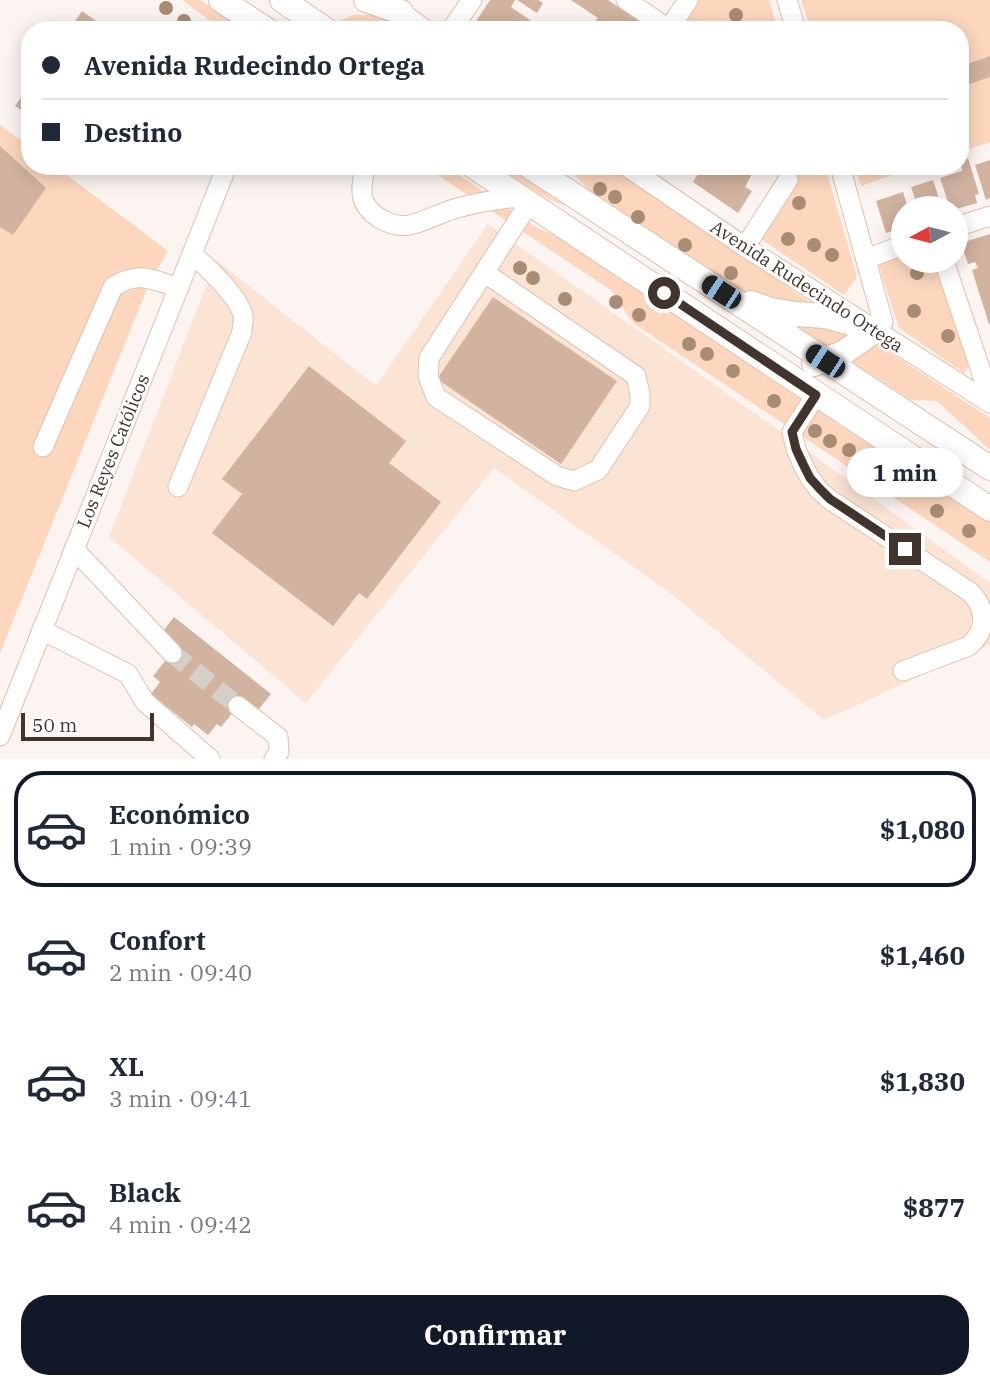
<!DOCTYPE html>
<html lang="es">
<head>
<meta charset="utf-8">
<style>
	:root { --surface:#fff; --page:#f6f6f7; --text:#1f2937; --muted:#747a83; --line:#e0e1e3; --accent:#111827 }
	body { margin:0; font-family:"IBM Plex Serif",serif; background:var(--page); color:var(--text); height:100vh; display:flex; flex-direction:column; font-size:26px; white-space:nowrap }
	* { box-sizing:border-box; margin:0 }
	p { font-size:23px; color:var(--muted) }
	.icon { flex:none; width:38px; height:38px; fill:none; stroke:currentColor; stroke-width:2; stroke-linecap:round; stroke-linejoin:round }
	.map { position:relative; height:759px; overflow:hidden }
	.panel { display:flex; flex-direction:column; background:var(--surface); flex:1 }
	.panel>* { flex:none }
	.top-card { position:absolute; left:21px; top:21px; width:948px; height:154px; border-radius:28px; box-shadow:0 4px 18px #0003; display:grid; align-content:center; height:154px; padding:0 21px; background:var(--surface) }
	.needle { width:46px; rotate:263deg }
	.controls { position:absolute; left:891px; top:196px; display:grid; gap:14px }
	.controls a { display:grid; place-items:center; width:77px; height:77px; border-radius:50%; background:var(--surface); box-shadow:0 4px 18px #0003; font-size:35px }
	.scale { position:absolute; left:21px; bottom:18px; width:133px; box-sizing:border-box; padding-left:7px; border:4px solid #40342c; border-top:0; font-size:19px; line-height:24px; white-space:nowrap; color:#40342c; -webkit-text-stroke:5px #fff; paint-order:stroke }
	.end { position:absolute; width:32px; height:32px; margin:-16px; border:9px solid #40342c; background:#fff; box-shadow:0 0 0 4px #fff }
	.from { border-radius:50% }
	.bubble { position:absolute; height:49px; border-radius:24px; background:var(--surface); box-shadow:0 4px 18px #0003; font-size:23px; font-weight:700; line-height:49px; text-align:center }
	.car { position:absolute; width:21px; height:42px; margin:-21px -10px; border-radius:9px; box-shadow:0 0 5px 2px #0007; background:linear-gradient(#222 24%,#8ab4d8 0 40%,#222 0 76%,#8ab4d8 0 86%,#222 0) }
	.top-card b { display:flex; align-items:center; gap:24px; height:66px; font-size:26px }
	.top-card b+b { border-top:2px solid var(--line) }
	.top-card i { width:18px; height:18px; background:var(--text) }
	ul { padding:12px 0 0; list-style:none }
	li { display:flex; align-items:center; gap:21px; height:116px; margin:0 14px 10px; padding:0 7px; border:4px solid transparent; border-radius:28px }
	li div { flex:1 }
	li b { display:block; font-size:26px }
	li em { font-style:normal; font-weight:700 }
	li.selected { border-color:var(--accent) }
	li>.icon { width:63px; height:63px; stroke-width:1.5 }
	.action { display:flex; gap:14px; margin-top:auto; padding:14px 21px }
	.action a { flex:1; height:80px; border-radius:28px; background:var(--accent); color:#fff; font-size:28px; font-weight:700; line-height:80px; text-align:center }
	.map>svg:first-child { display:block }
	.built { fill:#fbe4d4 }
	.green { fill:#fcd7be }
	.building { fill:#d1b39f }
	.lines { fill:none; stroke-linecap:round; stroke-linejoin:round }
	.minor-tunnel { stroke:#d6cec9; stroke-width:19; stroke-dasharray:19 10; stroke-linecap:butt }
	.minor-casing { stroke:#dfc1ac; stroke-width:21 }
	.major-casing { stroke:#dfc1ac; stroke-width:26 }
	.minor { stroke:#fff; stroke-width:19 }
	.major { stroke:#fff; stroke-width:24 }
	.tree { fill:#a98c74 }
	.route { stroke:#40342c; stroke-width:9 }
	.labels { text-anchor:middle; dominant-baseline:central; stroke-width:5; stroke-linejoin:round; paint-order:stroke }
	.street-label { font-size:18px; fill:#40342c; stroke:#fff }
</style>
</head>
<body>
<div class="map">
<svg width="990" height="759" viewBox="0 0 990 759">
	<rect width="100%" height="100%" fill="#fbf4f0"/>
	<polygon class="built" points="488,224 780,431 990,583 990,644 824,720 673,595 494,468 306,703 109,537 216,260 376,386"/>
	<g class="green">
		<polygon points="182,0 200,0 240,26 235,30 223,30"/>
		<polygon points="692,0 769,0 778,30 691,30 678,22"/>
		<polygon points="801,0 990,0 990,142 961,152 961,30 811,30"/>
		<polygon points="387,14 412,30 345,30 335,23 353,15"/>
		<polygon points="0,125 30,147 30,166 55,166 168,251 151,279 0,653"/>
		<polygon points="424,166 446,166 539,229 558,236 990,520 990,562 633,323 612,291"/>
		<polygon points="496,166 515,166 586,213 548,199"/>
		<polygon points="566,166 614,166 832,318 871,340 990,418 990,450 937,401 911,400 596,197"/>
		<polygon points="785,166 825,166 857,277 844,295 761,239 799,181 784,169"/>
		<polygon points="855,166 919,166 861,186"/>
		<polygon points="903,254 903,261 938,261 972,361 964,373 899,328 878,263"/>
	</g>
	<g class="building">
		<polygon points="490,0 515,0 511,7 540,27 544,21 550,25 547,30 478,30 473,26"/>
		<polygon points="517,0 538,0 543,3 537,13"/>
		<polygon points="571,0 608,0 651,30 603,30 594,23 598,18"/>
		<polygon points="82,11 109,30 69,30"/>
		<polygon points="990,56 990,77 961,87 961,66"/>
		<polygon points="30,85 30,116 15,106"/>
		<polygon points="0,146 46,188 13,235 0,227"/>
		<polygon points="968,158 979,194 975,195 977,203 956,209 950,208 940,178 962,171 961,160"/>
		<polygon points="990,160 990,198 986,200 975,165"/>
		<polygon points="703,166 713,166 719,170 721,166 756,166 745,187 752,191 738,213 693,182"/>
		<polygon points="933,180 942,208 918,208 911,187"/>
		<polygon points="903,192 908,208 903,208 903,228 886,233 876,201"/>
		<polygon points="990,234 990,324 989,324 972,270 978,268 975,262 968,264 961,243"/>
		<polygon points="493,297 617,381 561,464 437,379"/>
		<polygon points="309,366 406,441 389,463 441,502 367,599 359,593 333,626 212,533 242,494 222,479"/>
		<polygon points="174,617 271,694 258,710 244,699 221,727 217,724 208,735 194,724 192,727 151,694 160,682 153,676 177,646 161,634"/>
	</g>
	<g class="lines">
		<polyline class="minor-tunnel" points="172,653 238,706"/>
		<g class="minor-casing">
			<g id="minor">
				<polyline points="626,0 670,30"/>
				<polyline points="787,0 796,30"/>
				<polyline points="389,4 426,30"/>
				<polyline points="669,29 688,0"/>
				<polyline points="451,30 472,0"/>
				<path d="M365 166C361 190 357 203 379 218 389 224 398 227 410 225 427 221 443 211 461 207 480 202 499 199 519 197"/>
				<polyline points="626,166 745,247 990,403"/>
				<polyline points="840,166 883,322 876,330"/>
				<polyline points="956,227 990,216"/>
				<polyline points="745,247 788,180"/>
				<polyline points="866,259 903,245"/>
				<polyline points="944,261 990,398"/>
				<polyline points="485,273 636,376 640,394 640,406 598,470 574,481 557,476 436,397 428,376 429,358 529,203"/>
				<path d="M816 395 792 432 796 449 803 465 810 478 819 490 829 499 970 592C987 609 987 630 969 646L903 671"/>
				<path d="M43 447 113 287C137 270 154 280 179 288"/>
				<path d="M178 487 242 332C242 327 244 320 243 315 238 296 207 267 192 254"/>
				<polyline points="74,549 172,653"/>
				<polyline points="42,630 128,674 145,702 210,759"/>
				<polyline points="238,706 278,737 279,752 274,759"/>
				<polyline points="0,736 227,166"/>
			</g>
		</g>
		<g class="major-casing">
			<g id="major">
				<polyline points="221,0 267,30"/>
				<polyline points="282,0 326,30"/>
				<polyline points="366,0 401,12"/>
				<polyline points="473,166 990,509"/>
				<polyline points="529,166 990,468"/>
				<polyline points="751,303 771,310 796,314 825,316 876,330"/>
				<polyline points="814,364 843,353 876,330"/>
			</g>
		</g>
		<use href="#minor" class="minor"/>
		<use href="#major" class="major"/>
	</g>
	<g class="tree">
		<circle cx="166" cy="8" r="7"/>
		<circle cx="736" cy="15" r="7"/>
		<circle cx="184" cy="21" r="7"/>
		<circle cx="600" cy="189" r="7"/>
		<circle cx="615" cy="197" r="7"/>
		<circle cx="799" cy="203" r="7"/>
		<circle cx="638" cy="217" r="7"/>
		<circle cx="788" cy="239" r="7"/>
		<circle cx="685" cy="245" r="7"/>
		<circle cx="814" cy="245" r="7"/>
		<circle cx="832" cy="255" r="7"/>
		<circle cx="520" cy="268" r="7"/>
		<circle cx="731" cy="273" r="7"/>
		<circle cx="917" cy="273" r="7"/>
		<circle cx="533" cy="278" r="7"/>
		<circle cx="565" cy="299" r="7"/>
		<circle cx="616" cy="302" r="7"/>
		<circle cx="914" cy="311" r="7"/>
		<circle cx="639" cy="315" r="7"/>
		<circle cx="948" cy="336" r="7"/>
		<circle cx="689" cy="344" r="7"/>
		<circle cx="707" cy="354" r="7"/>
		<circle cx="733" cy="371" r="7"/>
		<circle cx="774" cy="401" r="7"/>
		<circle cx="815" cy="431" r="7"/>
		<circle cx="830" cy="441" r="7"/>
		<circle cx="849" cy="450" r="7"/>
		<circle cx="869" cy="470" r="7"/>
		<circle cx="892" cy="483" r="7"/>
		<circle cx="937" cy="511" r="7"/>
		<circle cx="969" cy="531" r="7"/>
	</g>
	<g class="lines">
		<polyline class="route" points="664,293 816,395 792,432 796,449 803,464 810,478 820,489 830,499 905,549"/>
	</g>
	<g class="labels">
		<g class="street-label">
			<text transform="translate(807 286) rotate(33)">Avenida Rudecindo Ortega</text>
			<text transform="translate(113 451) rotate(-68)">Los Reyes Católicos</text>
		</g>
	</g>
</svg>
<div class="controls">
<a><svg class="needle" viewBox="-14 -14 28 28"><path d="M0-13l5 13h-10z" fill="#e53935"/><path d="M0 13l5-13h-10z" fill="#747a83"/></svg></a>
</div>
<div class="scale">50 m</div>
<i class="end from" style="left:664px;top:293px"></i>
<i class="end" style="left:905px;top:549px"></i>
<div class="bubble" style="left:847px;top:448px;width:116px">1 min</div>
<i class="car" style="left:721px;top:292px;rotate:303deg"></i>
<i class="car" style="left:825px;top:361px;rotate:303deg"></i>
<div class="top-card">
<b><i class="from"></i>Avenida Rudecindo Ortega</b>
<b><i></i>Destino</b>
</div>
</div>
<section class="panel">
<ul>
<li class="selected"><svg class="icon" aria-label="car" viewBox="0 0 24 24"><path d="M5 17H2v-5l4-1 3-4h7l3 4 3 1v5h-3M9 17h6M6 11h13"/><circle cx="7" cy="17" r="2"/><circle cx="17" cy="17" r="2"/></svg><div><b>Económico</b><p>1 min · 09:39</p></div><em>$1,080</em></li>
<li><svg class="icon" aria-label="car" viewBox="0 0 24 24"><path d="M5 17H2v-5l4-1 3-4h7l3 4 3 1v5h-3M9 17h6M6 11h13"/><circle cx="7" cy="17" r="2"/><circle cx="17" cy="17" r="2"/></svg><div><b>Confort</b><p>2 min · 09:40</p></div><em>$1,460</em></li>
<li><svg class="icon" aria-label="car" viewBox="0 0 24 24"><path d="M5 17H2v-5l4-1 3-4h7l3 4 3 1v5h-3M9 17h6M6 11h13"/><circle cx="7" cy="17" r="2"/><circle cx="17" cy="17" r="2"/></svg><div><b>XL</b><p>3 min · 09:41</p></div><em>$1,830</em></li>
<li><svg class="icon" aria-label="car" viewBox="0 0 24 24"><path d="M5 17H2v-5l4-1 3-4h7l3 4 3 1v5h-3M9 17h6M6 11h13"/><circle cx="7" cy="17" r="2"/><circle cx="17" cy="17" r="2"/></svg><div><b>Black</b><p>4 min · 09:42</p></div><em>$877</em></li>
</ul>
<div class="action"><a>Confirmar</a></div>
</section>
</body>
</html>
